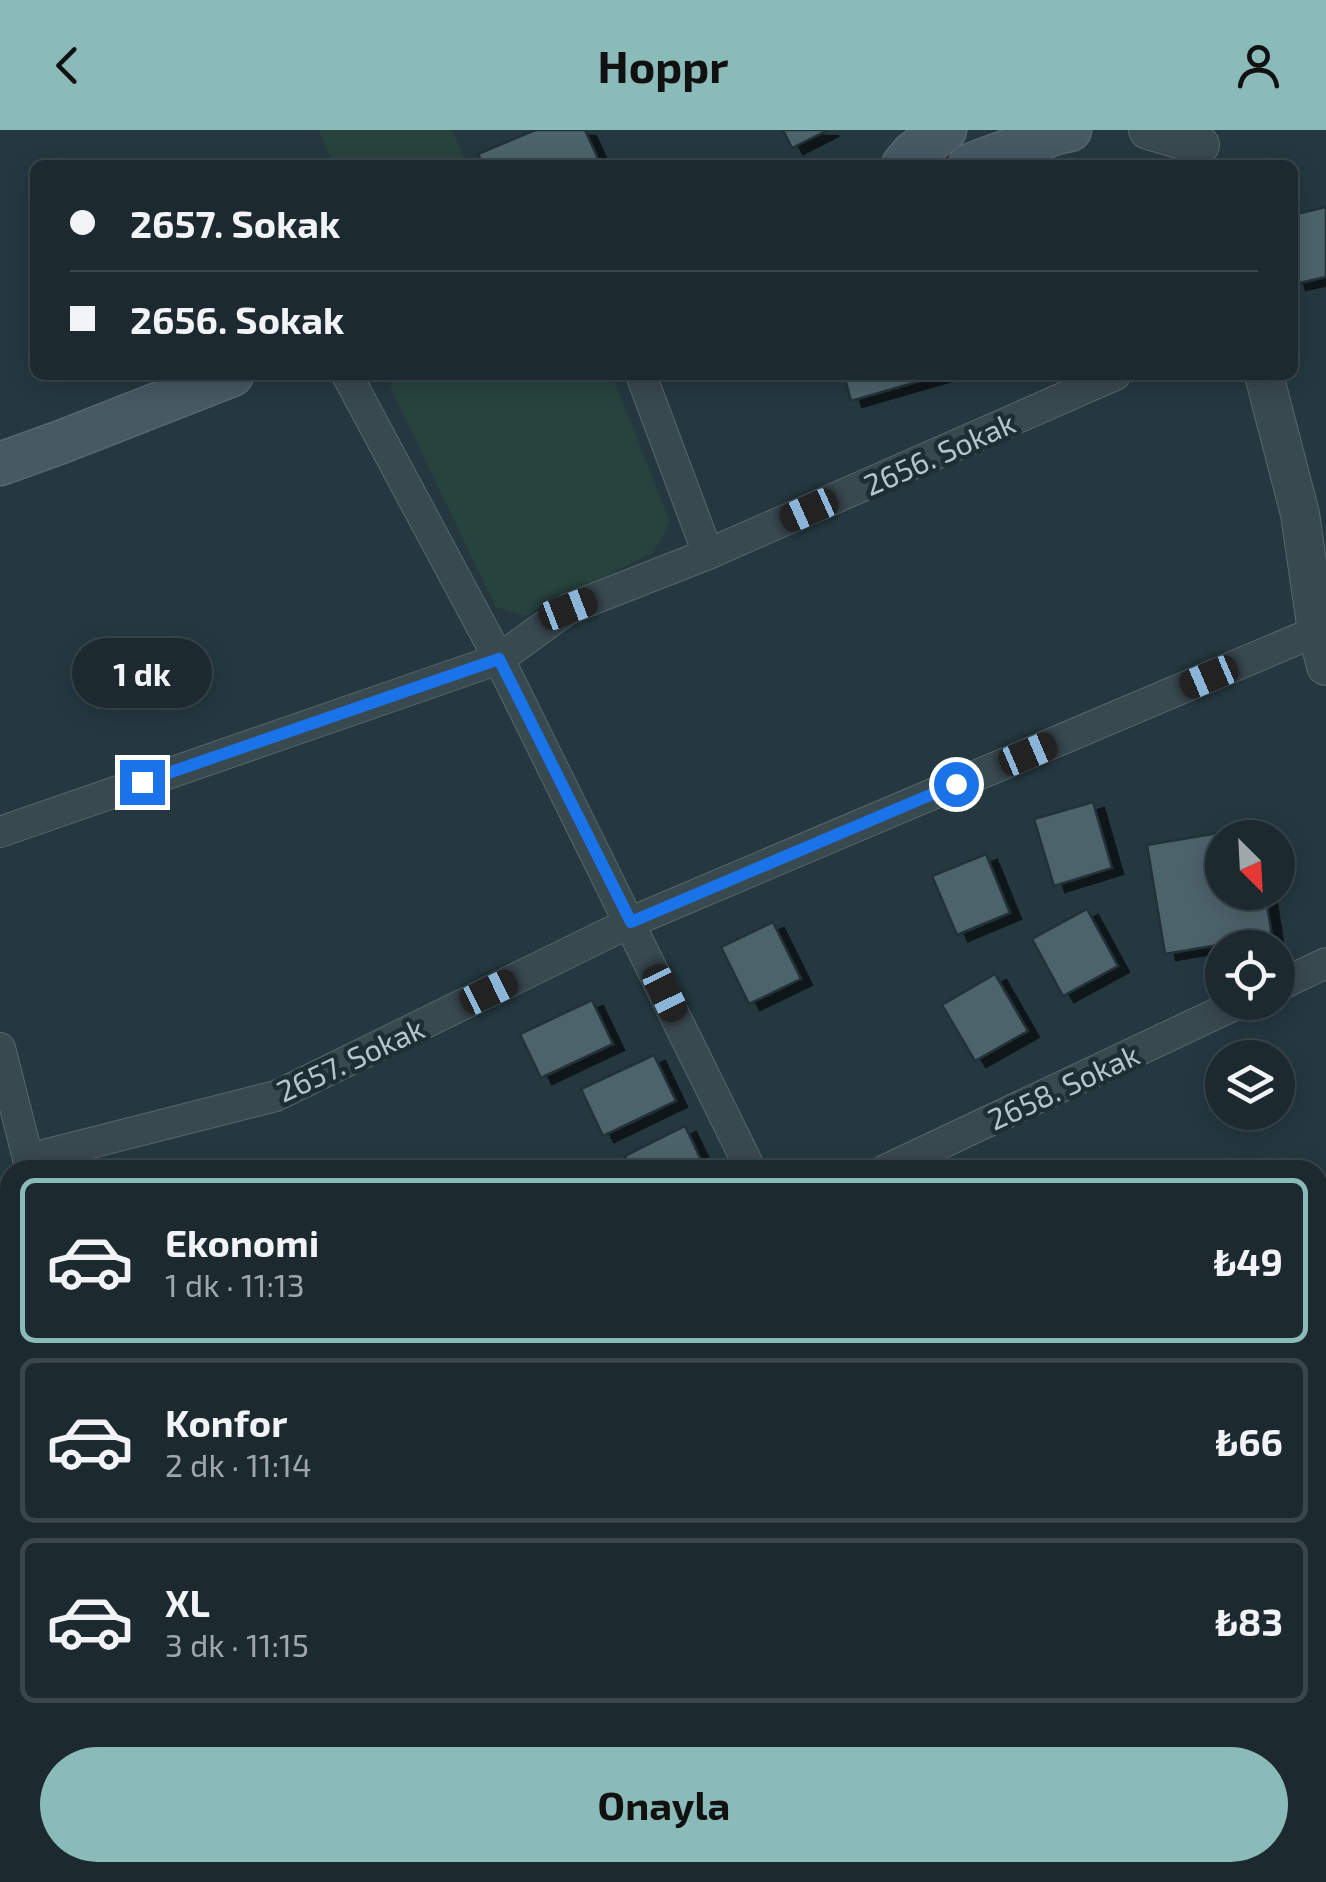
<!DOCTYPE html>
<html lang="tr">
<head>
<meta charset="utf-8">
<style>
	:root { --surface:#1c2a30; --page:#29363c; --text:#f1f3f6; --muted:#a0a7ab; --line:#3a464c; --accent:#8bbbb9 }
	body { margin:0; font-family:"Exo 2",sans-serif; background:var(--page); color:var(--text); height:100vh; display:flex; flex-direction:column; font-size:38px; white-space:nowrap }
	* { box-sizing:border-box; margin:0 }
	p { font-size:32px; color:var(--muted) }
	.icon { flex:none; width:55px; height:55px; fill:none; stroke:currentColor; stroke-width:2; stroke-linecap:round; stroke-linejoin:round }
	.map { position:relative; flex:1; overflow:hidden }
	.details { position:absolute; left:0px; top:1030px; width:1328px; height:722px; display:flex; flex-direction:column; background:var(--surface); border-radius:30px 30px 0 0; box-shadow:0 5px 25px #0003,0 0 0 2px var(--line) }
	.details>* { flex:none }
	.top-card { position:absolute; left:30px; top:30px; width:1268px; height:220px; border-radius:15px; box-shadow:0 5px 25px #0003,0 0 0 2px var(--line); display:grid; align-content:center; height:220px; padding:0 40px; background:var(--surface) }
	.needle { width:65px; rotate:156deg }
	.controls { position:absolute; left:1205px; top:690px; display:grid; gap:20px }
	.controls a { display:grid; place-items:center; width:90px; height:90px; border-radius:50%; background:var(--surface); box-shadow:0 5px 25px #0003,0 0 0 2px var(--line); font-size:50px }
	.end { position:absolute; width:45px; height:45px; margin:-22px; border:12px solid #1a73e8; background:#fff; box-shadow:0 0 0 5px #fff }
	.from { border-radius:50% }
	.bubble { position:absolute; height:70px; border-radius:35px; background:var(--surface); box-shadow:0 5px 25px #0003,0 0 0 2px var(--line); font-size:32px; font-weight:700; line-height:70px; text-align:center }
	.car { position:absolute; width:30px; height:60px; margin:-30px -15px; border-radius:12px; box-shadow:0 0 8px 2px #0007; background:linear-gradient(#222 24%,#8ab4d8 0 40%,#222 0 76%,#8ab4d8 0 86%,#222 0) }
	.top-card b { display:flex; align-items:center; gap:35px; height:95px; font-size:38px }
	.top-card b+b { border-top:2px solid var(--line) }
	.top-card i { width:25px; height:25px; background:var(--text) }
	ul { padding:18px 0 0; list-style:none }
	li { display:flex; align-items:center; gap:30px; height:165px; margin:0 20px 15px; padding:0 20px; border:5px solid var(--line); border-radius:15px }
	li div { flex:1 }
	li b { display:block; font-size:38px }
	li em { font-style:normal; font-weight:700 }
	li.active { border-color:var(--accent) }
	li>.icon { width:90px; height:90px; stroke-width:1.5 }
	.button { display:flex; gap:20px; margin-top:auto; padding:20px 40px }
	.button a { flex:1; height:115px; border-radius:60px; background:var(--accent); color:#111; font-size:40px; font-weight:700; line-height:115px; text-align:center }
	header { display:flex; justify-content:space-between; align-items:center; height:130px; padding:0 40px; background:var(--accent); color:#111; font-size:45px; font-weight:700 }
	.map>svg:first-child { display:block }
	.green { fill:#28433e }
	.building { fill:#4e636b; stroke:#203037; stroke-width:2.5; filter:url(#shadow) }
	.lines { fill:none; stroke-linecap:round; stroke-linejoin:round }
	.minor-casing { stroke:#57676e; stroke-width:32 }
	.tertiary-casing { stroke:#57676e; stroke-width:40 }
	.secondary-casing { stroke:#57676e; stroke-width:45 }
	.minor { stroke:#394950; stroke-width:30 }
	.tertiary { stroke:#394950; stroke-width:38 }
	.secondary { stroke:#475963; stroke-width:42 }
	.route { stroke:#1a73e8; stroke-width:12 }
	.labels { text-anchor:middle; dominant-baseline:central; stroke-width:9; stroke-linejoin:round; paint-order:stroke }
	.street-label { font-size:30px; fill:#b6c4cb; stroke:#1e2e35 }
</style>
</head>
<body>
<header><svg class="icon" aria-label="back" viewBox="0 0 24 24"><path d="M15 5l-7 7 7 7"/></svg>Hoppr<svg class="icon" aria-label="person" viewBox="0 0 24 24"><circle cx="12" cy="8" r="4"/><path d="M4 21q1-7 8-7t8 7"/></svg></header>
<div class="map">
<svg width="1326" height="1752" viewBox="0 0 1326 1752">
	<defs>
		<filter id="shadow"><feDropShadow dx="11" dy="6" stdDeviation="0" flood-color="#0009"/></filter>
	</defs>
	<rect width="100%" height="100%" fill="#253840"/>
	<g class="green">
		<polygon points="319,0 452,0 467,35 333,35"/>
		<polygon points="393,245 612,245 669,390 664,405 652,423 524,486 496,477 391,259"/>
	</g>
	<g class="building">
		<polygon points="535,0 585,0 601,35 483,35 478,24"/>
		<polygon points="783,0 828,0 792,18"/>
		<polygon points="1326,77 1326,147 1295,154 1292,144 1292,85"/>
		<polygon points="844,245 941,245 851,271"/>
		<polygon points="1093,672 1112,738 1054,756 1034,689"/>
		<polygon points="1254,697 1256,708 1222,708 1222,762 1265,762 1272,806 1165,824 1147,715"/>
		<polygon points="986,724 1010,783 957,805 932,746"/>
		<polygon points="1087,779 1118,836 1063,866 1032,809"/>
		<polygon points="773,792 801,849 749,874 721,817"/>
		<polygon points="995,844 1028,901 975,931 942,875"/>
		<polygon points="592,870 613,914 541,948 520,904"/>
		<polygon points="654,925 676,971 603,1006 581,959"/>
		<polygon points="685,996 706,1040 632,1040 625,1026"/>
		<polygon points="1318,1412 1326,1433 1326,1482 1318,1486"/>
		<polygon points="1318,1631 1326,1643 1326,1679 1318,1685"/>
		<polygon points="602,1742 633,1742 639,1752 585,1752"/>
		<polygon points="652,1742 712,1742 697,1752 658,1752"/>
		<polygon points="1079,1742 1104,1742 1112,1752 1068,1752"/>
	</g>
	<g class="lines">
		<g class="minor-casing">
			<g id="minor">
				<polyline points="641,245 708,424 568,479 499,529 751,1040"/>
				<polyline points="708,424 1115,245"/>
				<polyline points="0,702 499,529 347,245"/>
				<polyline points="1278,856 1326,833"/>
				<polyline points="0,918 31,1040"/>
				<polyline points="28,1029 276,966 631,792 1317,501"/>
				<polyline points="885,1040 1241,872"/>
				<polyline points="1318,1098 1326,1095"/>
				<polyline points="1318,1264 1326,1261"/>
				<polyline points="1318,1546 1326,1543"/>
				<polyline points="204,1742 208,1752"/>
				<polyline points="751,1742 757,1752"/>
				<polyline points="1123,1742 1129,1752"/>
				<polyline points="930,1752 946,1742"/>
			</g>
		</g>
		<g class="tertiary-casing">
			<g id="tertiary">
				<polyline points="1148,0 1200,15"/>
				<polyline points="1264,245 1300,384 1317,501 1326,536"/>
			</g>
		</g>
		<g class="secondary-casing">
			<g id="secondary">
				<polyline points="903,35 913,23 945,0"/>
				<polyline points="970,35 1056,3 1070,0"/>
				<polyline points="0,334 61,312 232,245"/>
			</g>
		</g>
		<use href="#minor" class="minor"/>
		<use href="#tertiary" class="tertiary"/>
		<use href="#secondary" class="secondary"/>
	</g>
	<g class="lines">
		<polyline class="route" points="142,652 499,529 631,792 956,654"/>
	</g>
	<g class="labels">
		<g class="street-label">
			<text transform="translate(939 323) rotate(-24)">2656. Sokak</text>
			<text transform="translate(350 929) rotate(-25)">2657. Sokak</text>
			<text transform="translate(1063 956) rotate(-25)">2658. Sokak</text>
		</g>
	</g>
</svg>
<div class="controls">
<a><svg class="needle" viewBox="-14 -14 28 28"><path d="M0-13l5 13h-10z" fill="#e53935"/><path d="M0 13l5-13h-10z" fill="#a0a7ab"/></svg></a>
<a><svg class="icon" aria-label="locate" viewBox="0 0 24 24"><circle cx="12" cy="12" r="6"/><path d="M12 2v4M12 18v4M2 12h4M18 12h4"/></svg></a>
<a><svg class="icon" aria-label="layers" viewBox="0 0 24 24"><path d="M12 4l9 5-9 5-9-5zM3 14l9 5 9-5"/></svg></a>
</div>
<i class="end from" style="left:956px;top:654px"></i>
<i class="end" style="left:142px;top:652px"></i>
<div class="bubble" style="left:72px;top:508px;width:140px">1 dk</div>
<i class="car" style="left:809px;top:380px;rotate:246deg"></i>
<i class="car" style="left:568px;top:479px;rotate:69deg"></i>
<i class="car" style="left:1209px;top:547px;rotate:247deg"></i>
<i class="car" style="left:1028px;top:624px;rotate:67deg"></i>
<i class="car" style="left:489px;top:862px;rotate:64deg"></i>
<i class="car" style="left:665px;top:863px;rotate:154deg"></i>
<div class="top-card">
<b><i class="from"></i>2657. Sokak</b>
<b><i></i>2656. Sokak</b>
</div>
<section class="details">
<ul>
<li class="active"><svg class="icon" aria-label="car" viewBox="0 0 24 24"><path d="M5 17H2v-5l4-1 3-4h7l3 4 3 1v5h-3M9 17h6M6 11h13"/><circle cx="7" cy="17" r="2"/><circle cx="17" cy="17" r="2"/></svg><div><b>Ekonomi</b><p>1 dk · 11:13</p></div><em>₺49</em></li>
<li><svg class="icon" aria-label="car" viewBox="0 0 24 24"><path d="M5 17H2v-5l4-1 3-4h7l3 4 3 1v5h-3M9 17h6M6 11h13"/><circle cx="7" cy="17" r="2"/><circle cx="17" cy="17" r="2"/></svg><div><b>Konfor</b><p>2 dk · 11:14</p></div><em>₺66</em></li>
<li><svg class="icon" aria-label="car" viewBox="0 0 24 24"><path d="M5 17H2v-5l4-1 3-4h7l3 4 3 1v5h-3M9 17h6M6 11h13"/><circle cx="7" cy="17" r="2"/><circle cx="17" cy="17" r="2"/></svg><div><b>XL</b><p>3 dk · 11:15</p></div><em>₺83</em></li>
</ul>
<div class="button"><a>Onayla</a></div>
</section>
</div>
</body>
</html>
